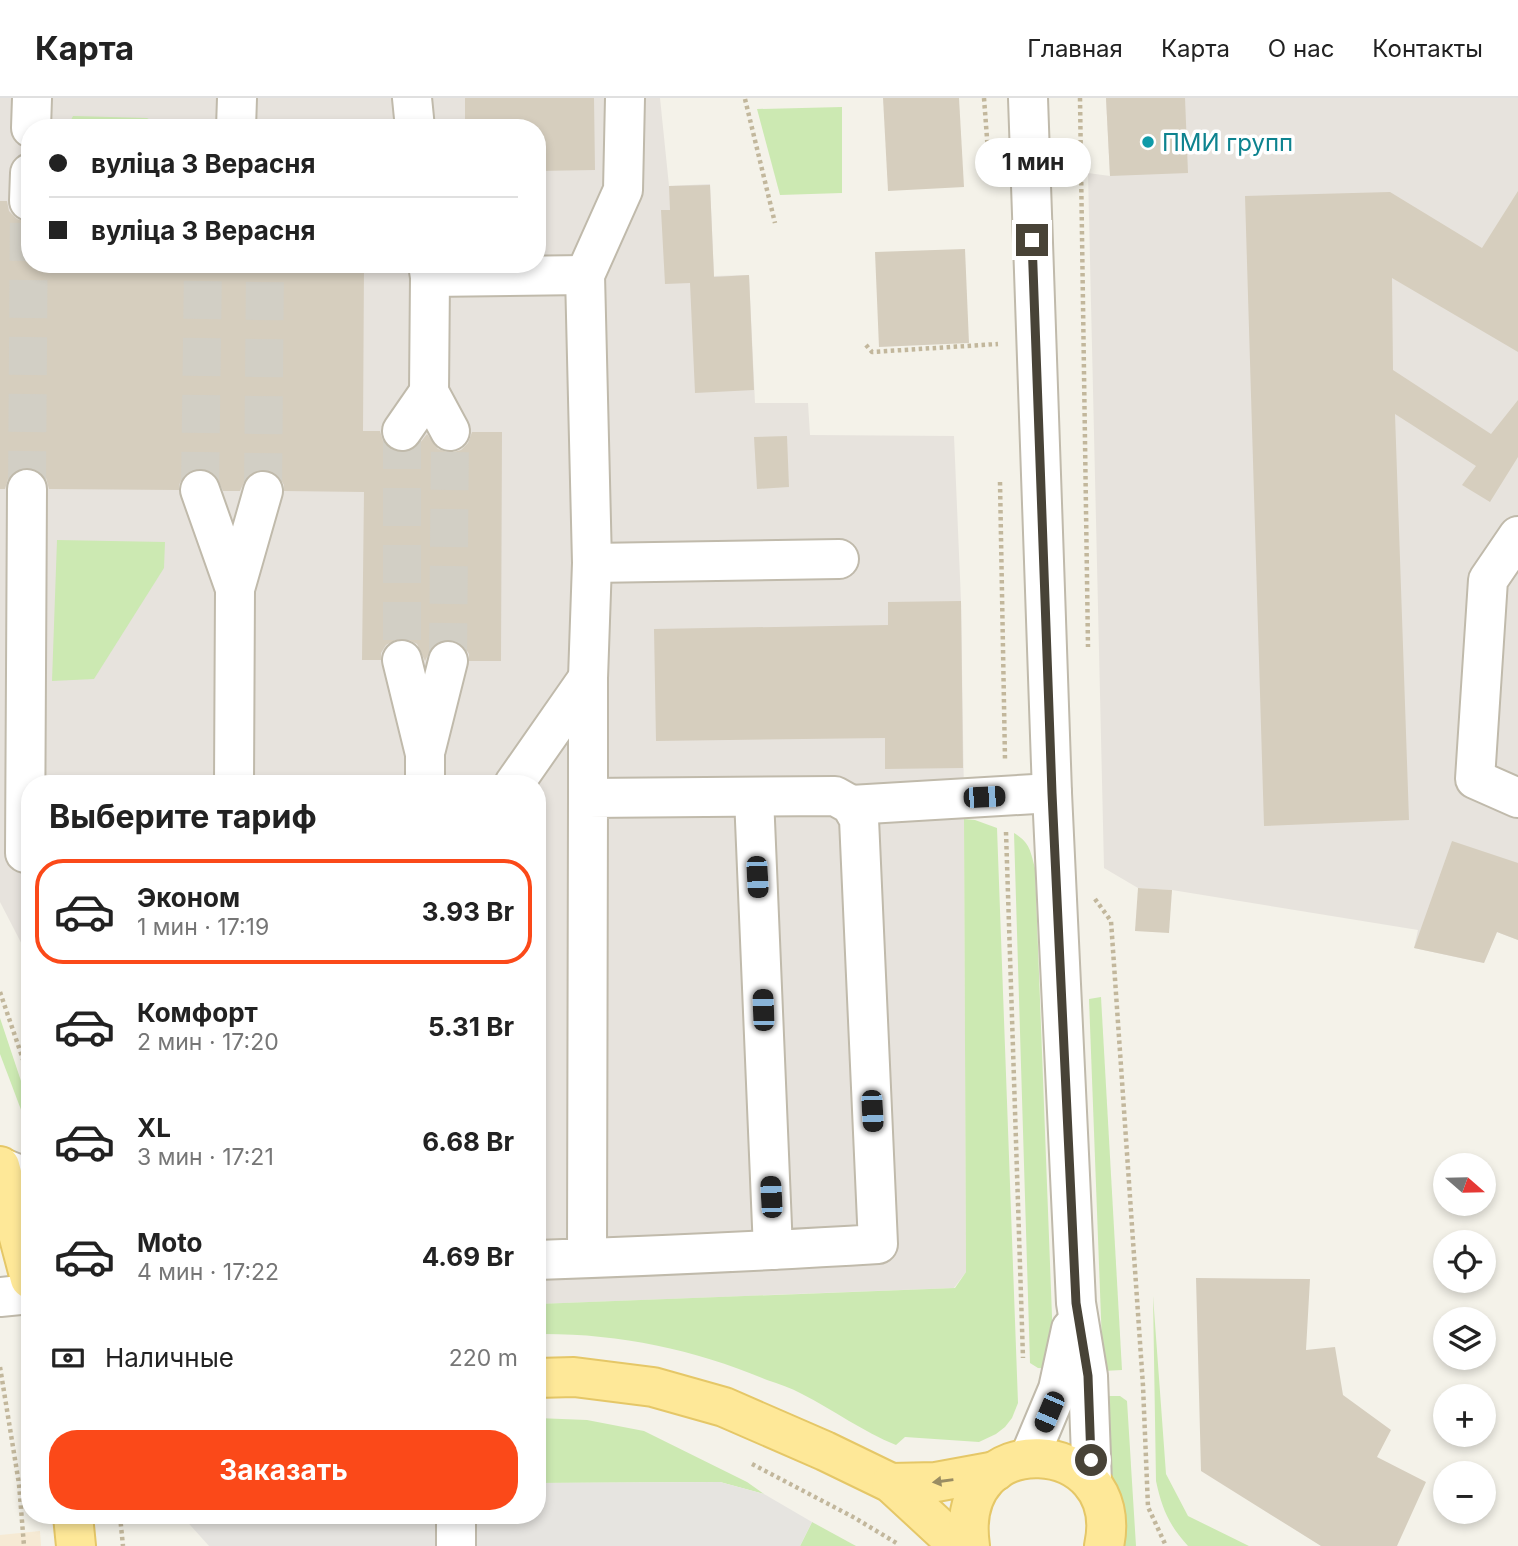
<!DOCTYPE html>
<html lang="ru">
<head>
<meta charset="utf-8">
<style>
	:root { --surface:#fff; --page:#f6f6f6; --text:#222; --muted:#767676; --line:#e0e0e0; --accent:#fb4919 }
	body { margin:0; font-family:Inter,sans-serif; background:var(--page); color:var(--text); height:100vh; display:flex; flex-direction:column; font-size:26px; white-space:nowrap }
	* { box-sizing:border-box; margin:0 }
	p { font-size:23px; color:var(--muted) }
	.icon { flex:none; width:38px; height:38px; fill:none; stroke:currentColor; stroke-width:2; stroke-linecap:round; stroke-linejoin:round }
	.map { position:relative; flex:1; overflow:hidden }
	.drawer { position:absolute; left:21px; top:677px; width:525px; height:749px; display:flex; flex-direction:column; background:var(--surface); border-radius:28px; box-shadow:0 4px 10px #0003 }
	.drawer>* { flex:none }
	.guide { position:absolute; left:21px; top:21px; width:525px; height:154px; border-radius:28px; box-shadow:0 4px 10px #0003; display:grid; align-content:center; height:154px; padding:0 28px; background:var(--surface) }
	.needle { width:46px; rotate:110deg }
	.controls { position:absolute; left:1433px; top:1055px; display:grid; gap:14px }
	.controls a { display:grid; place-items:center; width:63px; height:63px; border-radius:50%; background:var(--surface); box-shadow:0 4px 10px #0003; font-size:35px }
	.end { position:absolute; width:32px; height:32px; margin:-16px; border:9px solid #484337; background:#fff; box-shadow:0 0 0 4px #fff }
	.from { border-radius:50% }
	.bubble { position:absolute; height:49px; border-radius:24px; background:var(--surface); box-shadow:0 4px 10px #0003; font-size:23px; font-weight:700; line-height:49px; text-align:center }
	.car { position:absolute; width:21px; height:42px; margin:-21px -10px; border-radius:9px; box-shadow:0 0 5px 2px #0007; background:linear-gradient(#222 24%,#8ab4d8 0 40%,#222 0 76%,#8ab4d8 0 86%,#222 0) }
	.guide b { display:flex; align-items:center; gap:24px; height:66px; font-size:26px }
	.guide b+b { border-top:2px solid var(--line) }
	.guide i { width:18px; height:18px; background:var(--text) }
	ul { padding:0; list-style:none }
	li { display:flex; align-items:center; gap:21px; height:105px; margin:0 14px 10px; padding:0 14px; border:4px solid transparent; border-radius:28px }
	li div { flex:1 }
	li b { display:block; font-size:26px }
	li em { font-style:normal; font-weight:700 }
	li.current { border-color:var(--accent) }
	li>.icon { width:63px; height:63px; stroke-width:1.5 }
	h2 { padding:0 28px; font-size:32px; line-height:84px }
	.pay { display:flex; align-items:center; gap:18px; height:77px; padding:0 28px; font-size:26px }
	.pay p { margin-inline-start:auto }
	.action { display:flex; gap:14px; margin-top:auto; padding:14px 28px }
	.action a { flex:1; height:80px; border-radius:28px; background:var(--accent); color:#fff; font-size:28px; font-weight:700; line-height:80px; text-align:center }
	header { display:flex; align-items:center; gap:42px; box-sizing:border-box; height:98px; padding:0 35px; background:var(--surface); border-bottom:2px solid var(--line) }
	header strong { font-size:33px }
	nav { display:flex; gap:38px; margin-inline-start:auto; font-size:24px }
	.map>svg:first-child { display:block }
	.commercial { fill:#f6ead4 }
	.industrial { fill:#e7e3dd; fill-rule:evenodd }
	.green { fill:#cce9b2 }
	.parking { fill:#e6e4e0 }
	.building { fill:#d6cebe }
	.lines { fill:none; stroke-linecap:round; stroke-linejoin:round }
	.minor-tunnel { stroke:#d2cfc5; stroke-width:38; stroke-dasharray:38 19; stroke-linecap:butt }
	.minor-casing { stroke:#c0baab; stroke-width:42 }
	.major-casing { stroke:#e5c767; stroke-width:42 }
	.path { stroke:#c2b79c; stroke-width:4.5; stroke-dasharray:3.5 3.5; stroke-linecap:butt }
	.minor { stroke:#fff; stroke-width:38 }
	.major { stroke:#fee898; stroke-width:38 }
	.oneway { fill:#9a8d63 }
	.route { stroke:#484337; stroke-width:9 }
	.culture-dot { fill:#0f9aa8; stroke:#fff; stroke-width:2.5 }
	.labels { text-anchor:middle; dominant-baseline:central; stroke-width:7; stroke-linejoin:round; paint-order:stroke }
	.culture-label { font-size:24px; fill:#0d838f; stroke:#fff; text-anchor:start }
</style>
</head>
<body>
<header>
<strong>Карта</strong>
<nav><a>Главная</a><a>Карта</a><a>О нас</a><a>Контакты</a></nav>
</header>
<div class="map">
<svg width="1518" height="1448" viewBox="0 0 1518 1448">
	<rect width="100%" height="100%" fill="#f4f2e9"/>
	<polygon class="commercial" points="40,1433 41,1448 0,1448 0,1437"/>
	<g class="industrial">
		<path d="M0 0H660L669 88 710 86 714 178 749 177 755 305H808L810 337 954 338 961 503 964 701 966 1174 954 1190 537 1206V686H30V862L0 804ZM30 30H537V166H30Z"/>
		<polygon points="1106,0 1518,0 1518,842 1497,834 1484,865 1414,850 1418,832 1172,792 1138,790 1104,770 1088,75 1110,78"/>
	</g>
	<g class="green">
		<polygon points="842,9 842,95 780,97 757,11"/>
		<polygon points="73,18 147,20 156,25 156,30 67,30"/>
		<polygon points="57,442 165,444 164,470 94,581 52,583"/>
		<path d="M964 721 975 722 997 730 1018 1305 1012 1320 1005 1329 996 1336 979 1344 905 1339 896 1347C863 1334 834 1312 802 1296 791 1290 779 1286 767 1282 694 1251 617 1235 537 1236V1206L955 1190 966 1174Z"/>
		<path d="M1014 735C1030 745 1030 752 1035 770L1054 1271 1038 1270 1030 1265Z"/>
		<polygon points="1101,899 1122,1272 1103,1273 1089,901"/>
		<polygon points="0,920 30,1010 30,1030 26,1025 0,956"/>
		<path d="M1153 1198 1166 1376 1188 1418 1249 1448H1188C1169 1427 1162 1411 1156 1383Z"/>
		<polygon points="1108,1298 1120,1298 1127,1303 1136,1448 1120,1448 1110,1404"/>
		<polygon points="537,1320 587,1322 644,1333 747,1384 764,1396 720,1384 537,1385"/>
		<polygon points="812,1424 856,1448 800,1448"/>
	</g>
	<polygon class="parking" points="720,1384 764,1396 812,1424 800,1448 209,1448 182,1418 537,1418 537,1385"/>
	<g class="building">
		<polygon points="465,0 594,0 595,72 537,73 537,30 465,30"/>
		<polygon points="883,0 959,0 964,89 888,93"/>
		<polygon points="1106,0 1185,0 1188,75 1110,78"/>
		<polygon points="710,87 714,179 749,177 754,292 695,295 690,185 665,186 661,112 670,112 669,88"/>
		<polygon points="1518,93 1518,254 1392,180 1393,272 1491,336 1518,302 1518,359 1490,404 1462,387 1476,368 1395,316 1409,722 1264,728 1245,98 1390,94 1482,150"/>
		<polygon points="0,103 7,103 9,113 17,121 30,125 30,166 364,166 363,333 380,333 383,343 389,351 401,355 412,352 420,345 427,336 438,351 450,355 461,352 468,345 472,334 502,334 501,563 469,563 469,556 464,548 453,542 441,542 433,547 425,563 417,546 407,541 397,541 386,547 381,555 381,562 362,562 364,394 284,393 284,387 278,377 268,372 258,372 247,378 240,393 223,393 215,376 203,370 193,371 184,377 179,387 179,392 49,391 46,380 39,373 28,369 16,372 8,381 5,391 0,391"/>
		<polygon points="965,151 969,245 879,249 875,154"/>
		<polygon points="787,338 789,389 757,391 754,339"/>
		<polygon points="961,503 963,670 885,671 885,640 656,643 654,531 888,527 888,504"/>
		<polygon points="1452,743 1518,765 1518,842 1497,834 1484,865 1414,850"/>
		<polygon points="1138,790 1172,792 1169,835 1135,833"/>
		<polygon points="1196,1180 1310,1181 1306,1252 1335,1249 1343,1297 1391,1332 1377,1359 1426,1384 1397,1448 1321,1448 1201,1373"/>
	</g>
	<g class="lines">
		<g class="minor-tunnel">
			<polyline points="402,333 402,562"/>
			<polyline points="27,391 29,103"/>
			<polyline points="200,392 203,166"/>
			<polyline points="263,393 265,166"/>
			<polyline points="448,563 450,333"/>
		</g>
		<g class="minor-casing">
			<g id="minor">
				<polyline points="412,0 415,30"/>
				<polyline points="1028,0 1052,695 1076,1205 1088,1278 1092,1385"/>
				<polyline points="31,30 32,0"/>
				<polyline points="236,30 237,0"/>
				<polyline points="29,103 30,75"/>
				<polyline points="428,166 430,179 585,177"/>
				<polyline points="430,179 429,294 450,333"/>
				<polyline points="402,333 429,294"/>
				<polyline points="200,392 235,491"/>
				<polyline points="1518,438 1488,482 1475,681 1518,700"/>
				<polyline points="592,465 839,461"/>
				<polyline points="402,562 425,656 425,686"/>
				<polyline points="426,651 448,563"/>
				<polyline points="234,686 235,491 263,393"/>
				<polyline points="514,686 588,580"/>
				<polyline points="754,699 773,1152"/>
				<polyline points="588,700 588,580 592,465 585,177 623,92 625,0"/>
				<polyline points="851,707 1052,695"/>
				<polyline points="25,755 27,391"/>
				<polyline points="0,1069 30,1081"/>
				<path d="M537 1162C651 1158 764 1153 878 1146L859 721 851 707 835 698 588 700 587 1160"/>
				<polyline points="0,1199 30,1196"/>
				<polyline points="1029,1360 1058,1291 1071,1231"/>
				<polyline points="456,1448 456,1418"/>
			</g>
		</g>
		<g class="major-casing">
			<g id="major">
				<polyline points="0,1068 30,1181"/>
				<polyline points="537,1280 574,1279 653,1289 724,1309 825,1353 891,1385 959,1448"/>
				<polyline points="891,1385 936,1384 996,1373"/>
				<polyline points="73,1418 76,1448"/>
				<path d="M970 1448C952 1325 1128 1337 1104 1448"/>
			</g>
		</g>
		<g class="path">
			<polyline points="984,0 989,67"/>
			<polyline points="1080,0 1088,549"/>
			<polyline points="745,1 775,125"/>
			<polyline points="866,247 872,254 998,246"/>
			<polyline points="1000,384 1005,662"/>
			<polyline points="1006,734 1023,1260"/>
			<polyline points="1095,801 1111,823 1143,1288 1148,1409 1166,1448"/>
			<polyline points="0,894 30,982"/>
			<polyline points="0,1269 19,1386 24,1448"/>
			<polyline points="752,1366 855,1420 898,1446"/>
			<polyline points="120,1418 123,1448"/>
		</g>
		<use href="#minor" class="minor"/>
		<use href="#major" class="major"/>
	</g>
	<defs><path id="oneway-solid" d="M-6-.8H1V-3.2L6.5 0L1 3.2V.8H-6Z" transform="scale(1.75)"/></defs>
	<use class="oneway" href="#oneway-solid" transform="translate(943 1383) rotate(172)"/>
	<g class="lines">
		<polyline class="route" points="1032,142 1052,695 1076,1205 1088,1278 1091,1362"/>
	</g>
	<circle class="culture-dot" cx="1148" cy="44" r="7"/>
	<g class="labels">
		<g class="culture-label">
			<text x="1162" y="44">ПМИ групп</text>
		</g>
	</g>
</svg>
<div class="controls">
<a><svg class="needle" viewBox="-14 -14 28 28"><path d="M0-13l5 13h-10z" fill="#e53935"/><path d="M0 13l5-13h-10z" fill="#767676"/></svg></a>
<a><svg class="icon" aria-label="locate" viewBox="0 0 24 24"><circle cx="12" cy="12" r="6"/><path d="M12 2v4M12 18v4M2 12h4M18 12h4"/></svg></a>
<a><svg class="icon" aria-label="layers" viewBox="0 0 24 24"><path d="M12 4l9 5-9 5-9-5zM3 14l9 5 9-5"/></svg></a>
<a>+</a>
<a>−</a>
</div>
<i class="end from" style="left:1091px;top:1362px"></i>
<i class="end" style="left:1032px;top:142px"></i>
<div class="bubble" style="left:975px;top:40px;width:116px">1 мин</div>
<i class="car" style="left:984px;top:699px;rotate:87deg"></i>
<i class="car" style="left:757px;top:779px;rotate:177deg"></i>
<i class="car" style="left:763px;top:912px;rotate:358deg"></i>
<i class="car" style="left:872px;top:1013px;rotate:177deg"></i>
<i class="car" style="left:771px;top:1099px;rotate:357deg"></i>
<i class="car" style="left:1049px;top:1314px;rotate:203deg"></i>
<div class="guide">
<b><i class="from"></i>вуліца 3 Верасня</b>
<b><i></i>вуліца 3 Верасня</b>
</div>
<section class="drawer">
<h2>Выберите тариф</h2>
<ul>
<li class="current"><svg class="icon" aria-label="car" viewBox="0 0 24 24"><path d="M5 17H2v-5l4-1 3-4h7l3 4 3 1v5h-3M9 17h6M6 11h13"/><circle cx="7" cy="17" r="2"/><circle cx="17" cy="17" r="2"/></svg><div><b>Эконом</b><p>1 мин · 17:19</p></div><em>3.93 Br</em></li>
<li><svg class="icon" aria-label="car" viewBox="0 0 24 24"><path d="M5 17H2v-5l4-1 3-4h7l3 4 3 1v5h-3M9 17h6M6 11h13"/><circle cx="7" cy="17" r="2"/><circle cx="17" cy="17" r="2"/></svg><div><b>Комфорт</b><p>2 мин · 17:20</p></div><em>5.31 Br</em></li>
<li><svg class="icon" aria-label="car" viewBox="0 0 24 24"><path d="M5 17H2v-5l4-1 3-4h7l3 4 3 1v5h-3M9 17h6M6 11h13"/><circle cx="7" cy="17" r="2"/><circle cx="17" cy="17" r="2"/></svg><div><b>XL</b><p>3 мин · 17:21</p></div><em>6.68 Br</em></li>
<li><svg class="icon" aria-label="car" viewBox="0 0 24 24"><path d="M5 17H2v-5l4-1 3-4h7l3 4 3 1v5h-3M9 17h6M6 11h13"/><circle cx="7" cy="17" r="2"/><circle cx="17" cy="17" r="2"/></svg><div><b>Moto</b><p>4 мин · 17:22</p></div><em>4.69 Br</em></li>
</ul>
<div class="pay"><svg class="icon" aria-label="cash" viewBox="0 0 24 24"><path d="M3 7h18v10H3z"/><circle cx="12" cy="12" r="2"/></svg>Наличные<p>220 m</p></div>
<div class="action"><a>Заказать</a></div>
</section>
</div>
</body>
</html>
